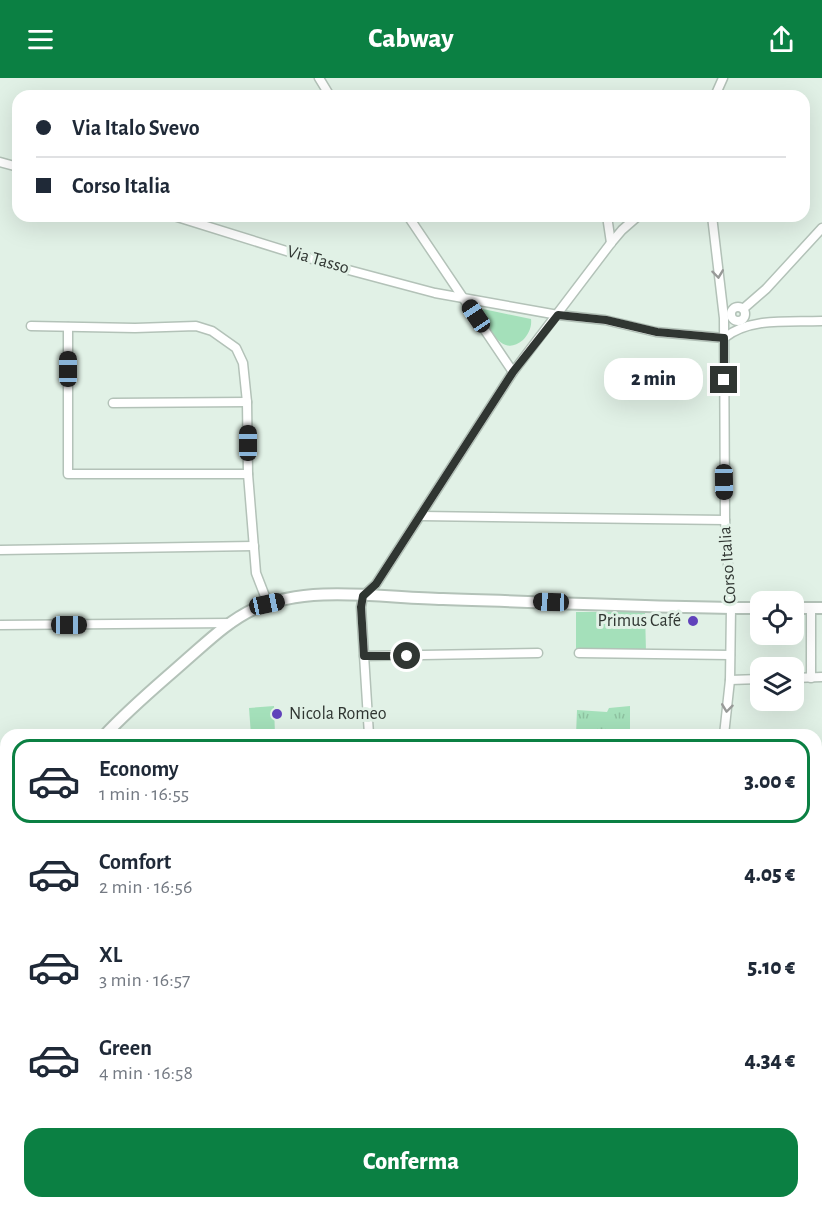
<!DOCTYPE html>
<html lang="it">
<head>
<meta charset="utf-8">
<style>
	:root { --surface:#fff; --page:#f2f2f3; --text:#1f2937; --muted:#747a83; --line:#e0e1e3; --accent:#0b8043 }
	body { margin:0; font-family:"Alegreya Sans",sans-serif; background:var(--page); color:var(--text); height:100vh; display:flex; flex-direction:column; font-size:22px; white-space:nowrap }
	* { box-sizing:border-box; margin:0 }
	p { font-size:20px; color:var(--muted) }
	.icon { flex:none; width:33px; height:33px; fill:none; stroke:currentColor; stroke-width:2; stroke-linecap:round; stroke-linejoin:round }
	.map { position:relative; flex:1; overflow:hidden }
	.sheet { position:absolute; left:0px; top:651px; width:822px; height:480px; display:flex; flex-direction:column; background:var(--surface); border-radius:18px 18px 0 0; box-shadow:0 6px 24px #0002 }
	.sheet>* { flex:none }
	.banner { position:absolute; left:12px; top:12px; width:798px; height:132px; border-radius:18px; box-shadow:0 6px 24px #0002; display:grid; align-content:center; height:132px; padding:0 24px; background:var(--surface) }
	.controls { position:absolute; left:750px; top:513px; display:grid; gap:12px }
	.controls a { display:grid; place-items:center; width:54px; height:54px; border-radius:12px; background:var(--surface); box-shadow:0 6px 24px #0002; font-size:30px }
	.end { position:absolute; width:27px; height:27px; margin:-14px; border:8px solid #303632; background:#fff; box-shadow:0 0 0 3px #fff }
	.from { border-radius:50% }
	.bubble { position:absolute; height:42px; border-radius:18px; background:var(--surface); box-shadow:0 6px 24px #0002; font-size:20px; font-weight:800; line-height:42px; text-align:center }
	.car { position:absolute; width:18px; height:36px; margin:-18px -9px; border-radius:8px; box-shadow:0 0 4px 2px #0007; background:linear-gradient(#222 24%,#8ab4d8 0 40%,#222 0 76%,#8ab4d8 0 86%,#222 0) }
	.banner b { display:flex; align-items:center; gap:21px; height:57px; font-size:22px }
	.banner b+b { border-top:2px solid var(--line) }
	.banner i { width:15px; height:15px; background:var(--text) }
	ul { padding:10px 0 0; list-style:none }
	li { display:flex; align-items:center; gap:18px; height:84px; margin:0 12px 9px; padding:0 12px; border:3px solid transparent; border-radius:18px }
	li div { flex:1 }
	li b { display:block; font-size:22px }
	li em { font-style:normal; font-weight:800 }
	li.active { border-color:var(--accent) }
	li>.icon { width:54px; height:54px; stroke-width:1.5 }
	.button { display:flex; gap:12px; margin-top:auto; padding:12px 24px }
	.button a { flex:1; height:69px; border-radius:18px; background:var(--accent); color:#fff; font-size:24px; font-weight:800; line-height:69px; text-align:center }
	header { display:flex; justify-content:space-between; align-items:center; height:78px; padding:0 24px; background:var(--accent); color:#fff; font-size:27px; font-weight:800 }
	.map>svg:first-child { display:block }
	.grass { fill:url(#grass-tufts) }
	.park { fill:#a4e0ba }
	.lines { fill:none; stroke-linecap:round; stroke-linejoin:round }
	.minor-casing { stroke:#b3c2b8; stroke-width:11 }
	.tertiary-casing { stroke:#b3c2b8; stroke-width:14 }
	.minor { stroke:#fff; stroke-width:8 }
	.tertiary { stroke:#fff; stroke-width:10 }
	.oneway { stroke:#989a98 }
	.route { stroke:#303632; stroke-width:8 }
	.poi-dot { fill:#6042bb; stroke:#e1f1e6; stroke-width:2 }
	.labels { text-anchor:middle; dominant-baseline:central; stroke-width:6; stroke-linejoin:round; paint-order:stroke }
	.street-label { font-size:18px; fill:#303632; stroke:#e1f1e6 }
	.poi-label { font-size:18px; fill:#303632; stroke:#e1f1e6; text-anchor:end }
</style>
</head>
<body>
<header><svg class="icon" aria-label="menu" viewBox="0 0 24 24"><path d="M4 6h16M4 12h16M4 18h16"/></svg>Cabway<svg class="icon" aria-label="share" viewBox="0 0 24 24"><path d="M12 15V3M7 8l5-5 5 5M5 13v7h14v-7"/></svg></header>
<div class="map">
<svg width="822" height="1131" viewBox="0 0 822 1131">
	<defs>
		<pattern id="grass-tufts" width="24" height="20" patternUnits="userSpaceOnUse" patternTransform="scale(1.5)"><rect width="24" height="20" fill="#a4e0ba"/><path d="M3 7l-1-3M5 7V3M7 7l1-3M15 17l-1-3M17 17v-4M19 17l1-3" fill="none" stroke="#8ec1a0"/></pattern>
	</defs>
	<rect width="100%" height="100%" fill="#e1f1e6"/>
	<polygon class="grass" points="630,628 630,657 576,657 577,632 607,634 609,630"/>
	<g class="park">
		<path d="M483 231 531 241C532 248 529 256 523 262 502 280 490 251 479 235Z"/>
		<polygon points="576,534 645,534 646,574 576,574"/>
		<polygon points="274,628 275,657 251,657 249,630"/>
	</g>
	<g class="lines">
		<g class="minor-casing">
			<g id="minor">
				<polyline points="319,0 330,18"/>
				<polyline points="715,18 723,0"/>
				<polyline points="0,84 18,89"/>
				<path d="M174 138 341 190 435 215 558 237 605 242 656 254 724 260C750 239 790 244 822 243"/>
				<polyline points="408,138 513,294"/>
				<polyline points="607,138 611,165"/>
				<polyline points="712,138 724,240 725,442 731,530 730,602 724,657"/>
				<circle cx="738" cy="236" r="7"/>
				<polyline points="743,231 766,211 822,150"/>
				<polyline points="31,248 135,250 196,248 212,253 236,270 243,285 247,324 248,396 256,495 268,526"/>
				<polyline points="68,249 68,396 248,396"/>
				<polyline points="113,325 247,324"/>
				<polyline points="421,438 725,442"/>
				<polyline points="0,472 254,468"/>
				<polyline points="811,530 811,600"/>
				<polyline points="0,547 231,545"/>
				<polyline points="579,575 730,577"/>
				<polyline points="364,578 538,575"/>
				<polyline points="794,600 822,599"/>
				<polyline points="730,602 760,601"/>
				<polyline points="369,657 361,529 363,518 376,506 513,294 611,165 622,152 638,138"/>
				<polyline points="816,719 822,719"/>
				<polyline points="816,777 822,777"/>
				<polyline points="816,836 822,836"/>
				<polyline points="816,930 822,930"/>
				<polyline points="816,1042 822,1042"/>
				<polyline points="816,1100 822,1100"/>
				<polyline points="721,1125 721,1131"/>
				<polyline points="380,1131 380,1125"/>
			</g>
		</g>
		<g class="tertiary-casing">
			<g id="tertiary">
				<polyline points="794,530 822,530"/>
				<path d="M105 657C130 630 158 607 185 583 206 565 228 543 254 531 310 506 383 520 443 521 549 524 655 530 760 530"/>
				<polyline points="0,777 6,770"/>
			</g>
		</g>
		<use href="#minor" class="minor"/>
		<use href="#tertiary" class="tertiary"/>
	</g>
	<defs><path id="oneway-chevron" d="M-2-3.5L2.5 0L-2 3.5" fill="none" stroke-width="1.6" stroke-linecap="round" stroke-linejoin="round" transform="scale(1.5)"/></defs>
	<g class="oneway">
		<use href="#oneway-chevron" transform="translate(718 196) rotate(83)"/>
		<use href="#oneway-chevron" transform="translate(727 630) rotate(97)"/>
	</g>
	<g class="lines">
		<polyline class="route" points="407,578 364,578 361,529 363,518 376,506 513,294 558,237 606,242 657,254 724,260 724,302"/>
	</g>
	<g class="poi-dot">
		<circle cx="693" cy="543" r="6"/>
		<circle cx="277" cy="636" r="6"/>
	</g>
	<g class="labels">
		<g class="street-label">
			<text transform="translate(318 182) rotate(16)">Via Tasso</text>
			<text transform="translate(728 487) rotate(-94)">Corso Italia</text>
		</g>
		<g class="poi-label">
			<text x="681" y="543">Primus Café</text>
			<text x="289" y="636" text-anchor="start">Nicola Romeo</text>
		</g>
	</g>
</svg>
<div class="controls">
<a><svg class="icon" aria-label="locate" viewBox="0 0 24 24"><circle cx="12" cy="12" r="6"/><path d="M12 2v4M12 18v4M2 12h4M18 12h4"/></svg></a>
<a><svg class="icon" aria-label="layers" viewBox="0 0 24 24"><path d="M12 4l9 5-9 5-9-5zM3 14l9 5 9-5"/></svg></a>
</div>
<i class="end from" style="left:407px;top:578px"></i>
<i class="end" style="left:724px;top:302px"></i>
<div class="bubble" style="left:604px;top:280px;width:99px">2 min</div>
<i class="car" style="left:476px;top:238px;rotate:326deg"></i>
<i class="car" style="left:68px;top:291px;rotate:0deg"></i>
<i class="car" style="left:248px;top:365px;rotate:0deg"></i>
<i class="car" style="left:724px;top:404px;rotate:179deg"></i>
<i class="car" style="left:551px;top:524px;rotate:272deg"></i>
<i class="car" style="left:267px;top:526px;rotate:78deg"></i>
<i class="car" style="left:69px;top:547px;rotate:90deg"></i>
<div class="banner">
<b><i class="from"></i>Via Italo Svevo</b>
<b><i></i>Corso Italia</b>
</div>
<section class="sheet">
<ul>
<li class="active"><svg class="icon" aria-label="car" viewBox="0 0 24 24"><path d="M5 17H2v-5l4-1 3-4h7l3 4 3 1v5h-3M9 17h6M6 11h13"/><circle cx="7" cy="17" r="2"/><circle cx="17" cy="17" r="2"/></svg><div><b>Economy</b><p>1 min · 16:55</p></div><em>3.00 €</em></li>
<li><svg class="icon" aria-label="car" viewBox="0 0 24 24"><path d="M5 17H2v-5l4-1 3-4h7l3 4 3 1v5h-3M9 17h6M6 11h13"/><circle cx="7" cy="17" r="2"/><circle cx="17" cy="17" r="2"/></svg><div><b>Comfort</b><p>2 min · 16:56</p></div><em>4.05 €</em></li>
<li><svg class="icon" aria-label="car" viewBox="0 0 24 24"><path d="M5 17H2v-5l4-1 3-4h7l3 4 3 1v5h-3M9 17h6M6 11h13"/><circle cx="7" cy="17" r="2"/><circle cx="17" cy="17" r="2"/></svg><div><b>XL</b><p>3 min · 16:57</p></div><em>5.10 €</em></li>
<li><svg class="icon" aria-label="car" viewBox="0 0 24 24"><path d="M5 17H2v-5l4-1 3-4h7l3 4 3 1v5h-3M9 17h6M6 11h13"/><circle cx="7" cy="17" r="2"/><circle cx="17" cy="17" r="2"/></svg><div><b>Green</b><p>4 min · 16:58</p></div><em>4.34 €</em></li>
</ul>
<div class="button"><a>Conferma</a></div>
</section>
</div>
</body>
</html>
